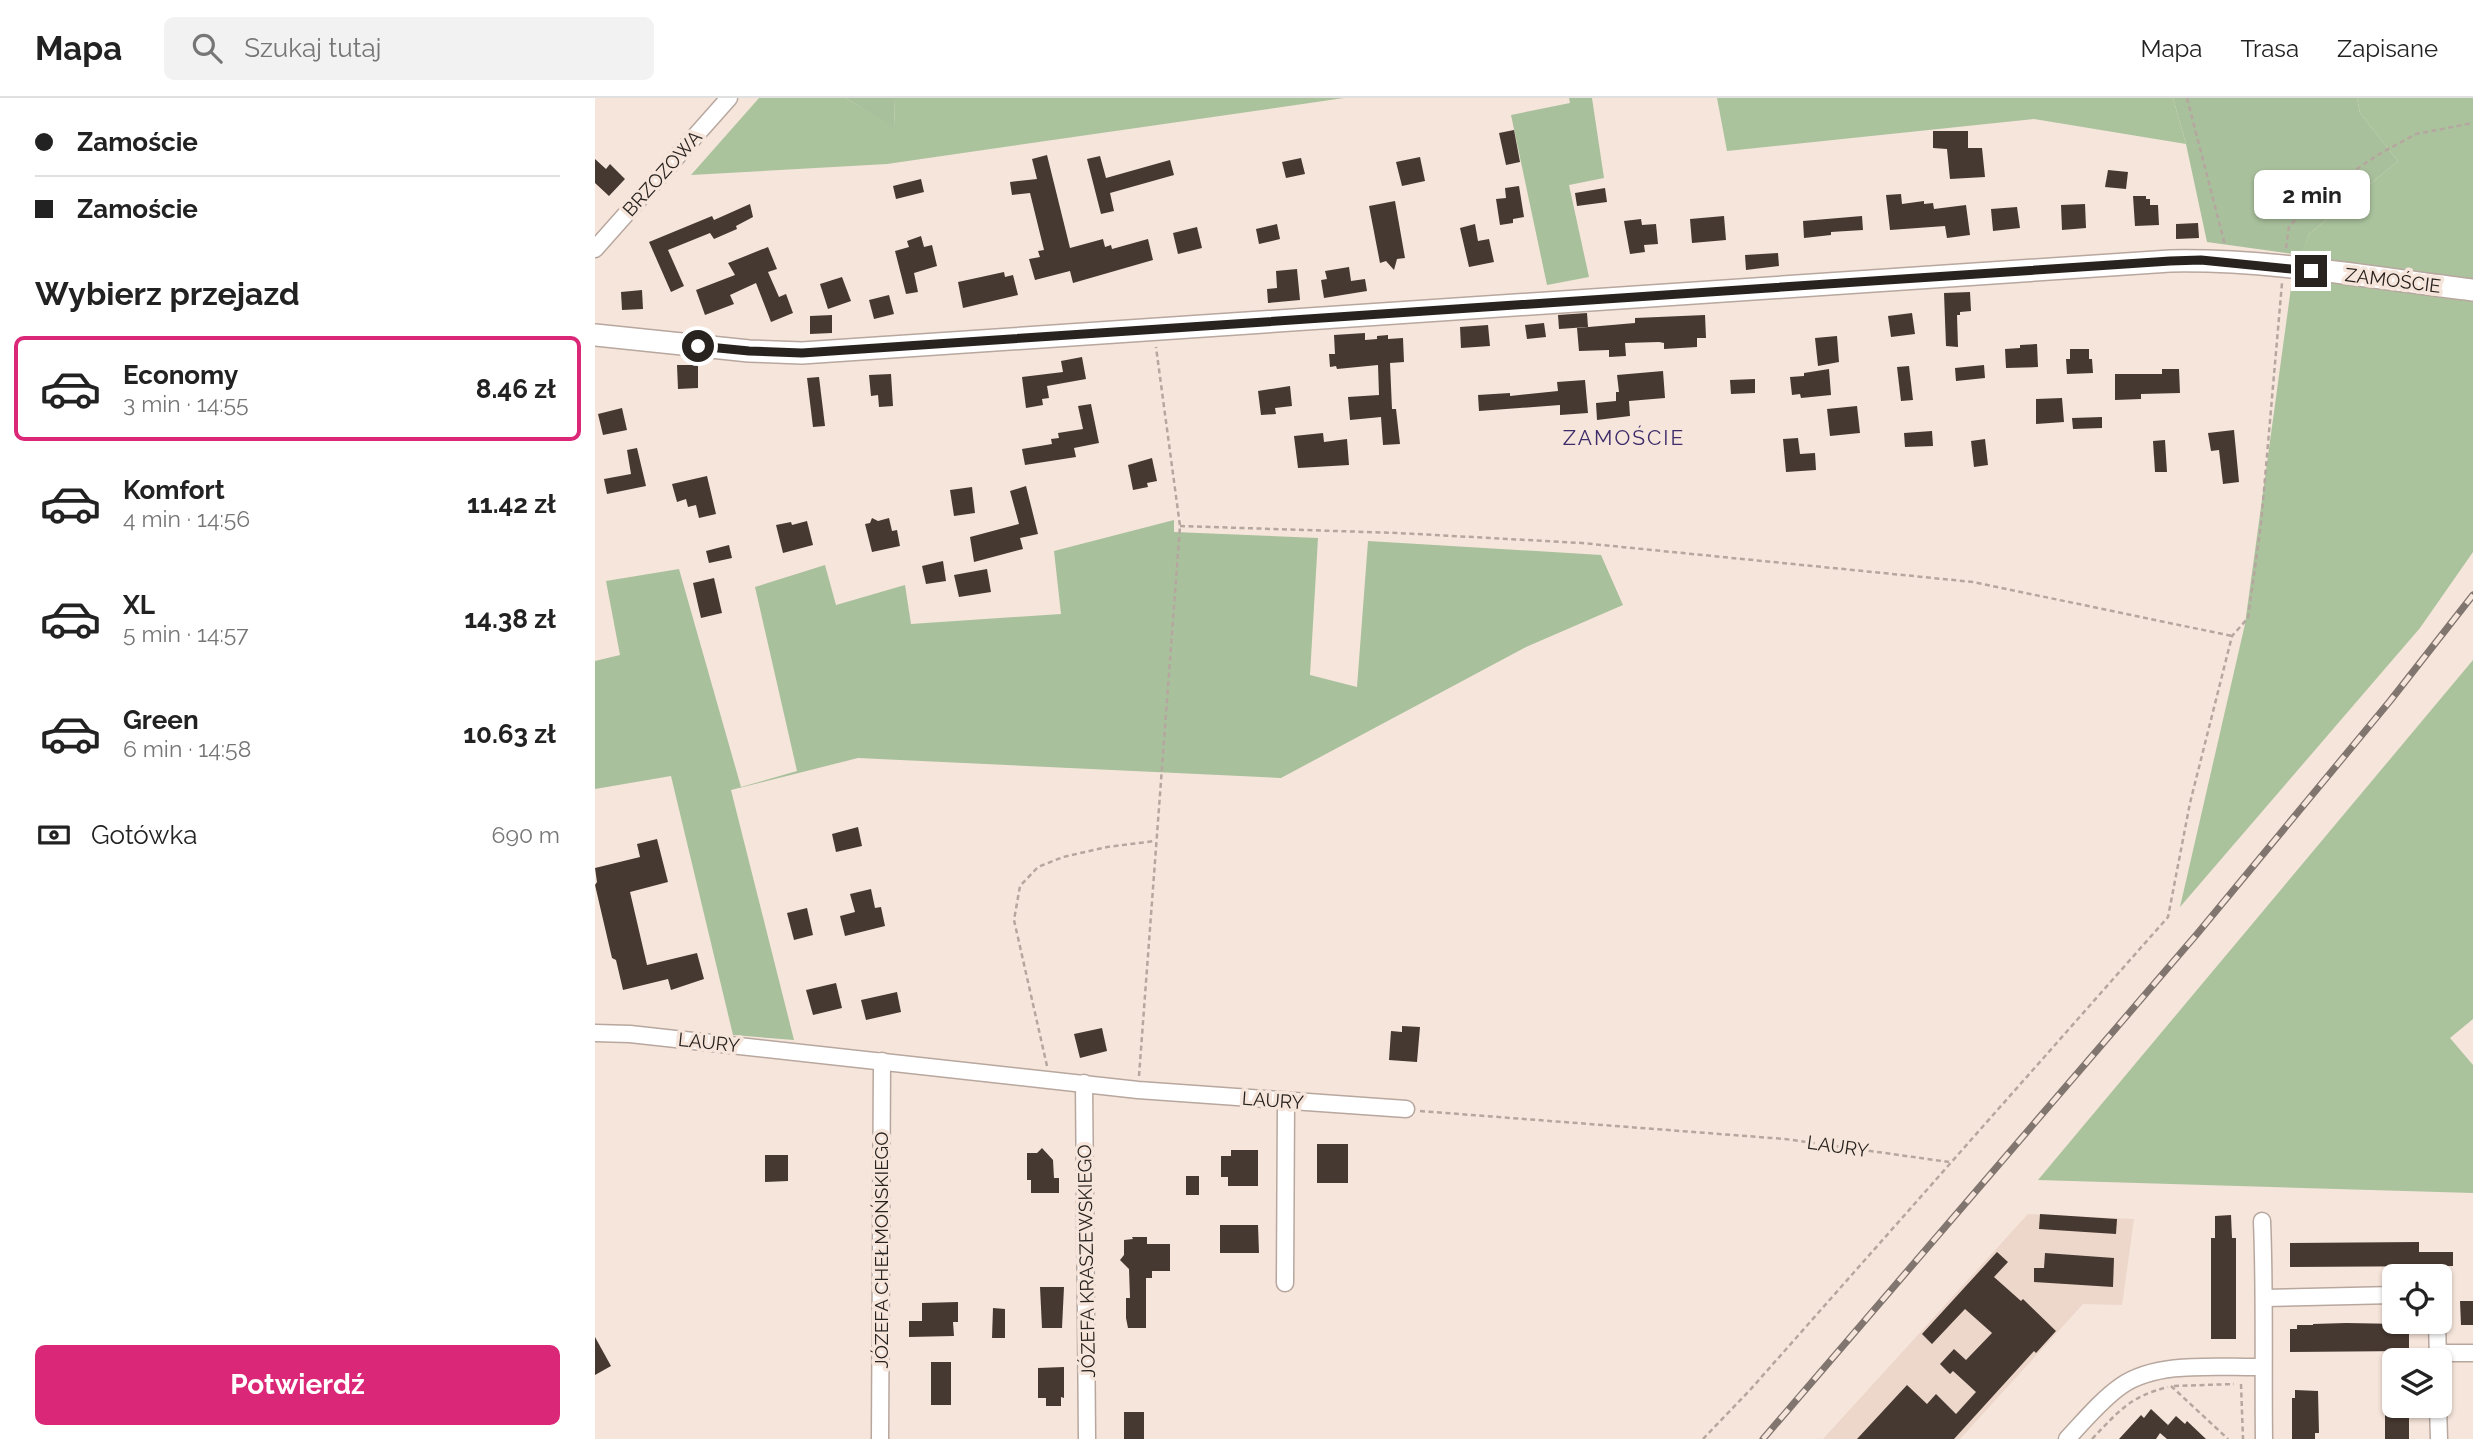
<!DOCTYPE html>
<html lang="pl">
<head>
<meta charset="utf-8">
<style>
	:root { --surface:#fff; --page:#f2f2f2; --text:#222; --muted:#767676; --line:#e0e0e0; --accent:#db2777 }
	body { margin:0; font-family:Raleway,sans-serif; background:var(--page); color:var(--text); height:100vh; display:flex; flex-direction:column; font-size:26px; white-space:nowrap }
	* { box-sizing:border-box; margin:0 }
	p { font-size:23px; color:var(--muted) }
	.icon { flex:none; width:38px; height:38px; fill:none; stroke:currentColor; stroke-width:2; stroke-linecap:round; stroke-linejoin:round }
	.map { position:relative; flex:1; overflow:hidden }
	.sheet { display:flex; flex-direction:column; background:var(--surface); width:595px }
	.sheet>* { flex:none }
	.banner { display:grid; align-content:center; height:154px; padding:0 35px; background:var(--surface) }
	.controls { position:absolute; left:1787px; top:1166px; display:grid; gap:14px }
	.controls a { display:grid; place-items:center; width:70px; height:70px; border-radius:10px; background:var(--surface); box-shadow:0 2px 5px #0004; font-size:35px }
	.end { position:absolute; width:32px; height:32px; margin:-16px; border:9px solid #29231f; background:#fff; box-shadow:0 0 0 4px #fff }
	.from { border-radius:50% }
	.bubble { position:absolute; height:49px; border-radius:10px; background:var(--surface); box-shadow:0 2px 5px #0004; font-size:23px; font-weight:700; line-height:49px; text-align:center }
	.banner b { display:flex; align-items:center; gap:24px; height:66px; font-size:26px }
	.banner b+b { border-top:2px solid var(--line) }
	.banner i { width:18px; height:18px; background:var(--text) }
	ul { padding:0; list-style:none }
	li { display:flex; align-items:center; gap:21px; height:105px; margin:0 14px 10px; padding:0 21px; border:4px solid transparent; border-radius:10px }
	li div { flex:1 }
	li b { display:block; font-size:26px }
	li em { font-style:normal; font-weight:700 }
	li.current { border-color:var(--accent) }
	li>.icon { width:63px; height:63px; stroke-width:1.5 }
	h2 { padding:0 35px; font-size:32px; line-height:84px }
	.pay { display:flex; align-items:center; gap:18px; height:77px; padding:0 35px; font-size:26px }
	.pay p { margin-inline-start:auto }
	.action { display:flex; gap:14px; margin-top:auto; padding:14px 35px }
	.action a { flex:1; height:80px; border-radius:10px; background:var(--accent); color:#fff; font-size:28px; font-weight:700; line-height:80px; text-align:center }
	header { display:flex; align-items:center; gap:42px; box-sizing:border-box; height:98px; padding:0 35px; background:var(--surface); border-bottom:2px solid var(--line) }
	header strong { font-size:33px }
	nav { display:flex; gap:38px; margin-inline-start:auto; font-size:24px }
	.search { width:490px; height:63px; background:var(--page); display:flex; align-items:center; gap:18px; box-sizing:border-box; padding:0 24px; border-radius:10px; color:var(--muted); font-size:26px }
	main { display:flex; flex:1; min-height:0 }
	.map>svg:first-child { display:block }
	.industrial { fill:#edd6ca }
	.green { fill:#a9c09c }
	.forest { fill:#aac39d }
	.building { fill:#463931 }
	.lines { fill:none; stroke-linecap:round; stroke-linejoin:round }
	.minor-casing { stroke:#b7a79e; stroke-width:19 }
	.tertiary-casing { stroke:#b7a79e; stroke-width:24 }
	.path { stroke:#b5a79f; stroke-width:2.5; stroke-dasharray:5 3.5; stroke-linecap:butt }
	.minor { stroke:#fff; stroke-width:16 }
	.tertiary { stroke:#fff; stroke-width:21 }
	.rail-casing { stroke:#80756f; stroke-width:7 }
	.rail { stroke:#f6e5db; stroke-width:4.5; stroke-dasharray:13; stroke-linecap:butt }
	.route { stroke:#29231f; stroke-width:9 }
	.labels { text-anchor:middle; dominant-baseline:central; stroke-width:7; stroke-linejoin:round; paint-order:stroke }
	.street-label { font-size:19px; fill:#29231f; stroke:#f6e5db }
	.neighbourhood-label { font-size:21px; letter-spacing:2px; fill:#3e2d69; stroke:#f6e5db }
</style>
</head>
<body>
<header>
<strong>Mapa</strong>
<div class="search"><svg class="icon" aria-label="search" viewBox="0 0 24 24"><circle cx="10" cy="10" r="6"/><path d="M15 15l6 6"/></svg>Szukaj tutaj</div>
<nav><a>Mapa</a><a>Trasa</a><a>Zapisane</a></nav>
</header>
<main>
<section class="sheet">
<div class="banner">
<b><i class="from"></i>Zamoście</b>
<b><i></i>Zamoście</b>
</div>
<h2>Wybierz przejazd</h2>
<ul>
<li class="current"><svg class="icon" aria-label="car" viewBox="0 0 24 24"><path d="M5 17H2v-5l4-1 3-4h7l3 4 3 1v5h-3M9 17h6M6 11h13"/><circle cx="7" cy="17" r="2"/><circle cx="17" cy="17" r="2"/></svg><div><b>Economy</b><p>3 min · 14:55</p></div><em>8.46 zł</em></li>
<li><svg class="icon" aria-label="car" viewBox="0 0 24 24"><path d="M5 17H2v-5l4-1 3-4h7l3 4 3 1v5h-3M9 17h6M6 11h13"/><circle cx="7" cy="17" r="2"/><circle cx="17" cy="17" r="2"/></svg><div><b>Komfort</b><p>4 min · 14:56</p></div><em>11.42 zł</em></li>
<li><svg class="icon" aria-label="car" viewBox="0 0 24 24"><path d="M5 17H2v-5l4-1 3-4h7l3 4 3 1v5h-3M9 17h6M6 11h13"/><circle cx="7" cy="17" r="2"/><circle cx="17" cy="17" r="2"/></svg><div><b>XL</b><p>5 min · 14:57</p></div><em>14.38 zł</em></li>
<li><svg class="icon" aria-label="car" viewBox="0 0 24 24"><path d="M5 17H2v-5l4-1 3-4h7l3 4 3 1v5h-3M9 17h6M6 11h13"/><circle cx="7" cy="17" r="2"/><circle cx="17" cy="17" r="2"/></svg><div><b>Green</b><p>6 min · 14:58</p></div><em>10.63 zł</em></li>
</ul>
<div class="pay"><svg class="icon" aria-label="cash" viewBox="0 0 24 24"><path d="M3 7h18v10H3z"/><circle cx="12" cy="12" r="2"/></svg>Gotówka<p>690 m</p></div>
<div class="action"><a>Potwierdź</a></div>
</section>
<div class="map">
<svg width="1878" height="1341" viewBox="0 0 1878 1341">
	<rect width="100%" height="100%" fill="#f6e5db"/>
	<polygon class="industrial" points="1433,1116 1539,1121 1527,1207 1488,1206 1365,1341 1228,1341"/>
	<g class="green">
		<polygon points="251,0 300,0 299,30"/>
		<polygon points="974,0 997,0 1009,80 974,87 994,179 952,187 916,17 975,5"/>
		<polygon points="1578,0 1762,0 1765,15 1803,63 1714,136 1706,157 1612,144 1591,46"/>
		<polygon points="579,422 579,434 723,440 715,577 762,589 773,443 1006,457 1028,507 931,549 686,680 263,660 136,692 199,942 138,937 76,678 0,691 0,563 25,557 11,483 84,471 146,689 202,673 160,489 230,467 241,507 310,487 316,526 466,516 459,453"/>
	</g>
	<g class="forest">
		<polygon points="164,0 251,0 299,29 300,0 749,0 292,66 96,77"/>
		<polygon points="1122,0 1578,0 1591,46 1439,21 1132,53"/>
		<polygon points="1762,0 1878,0 1878,454 1825,530 1585,809 1650,526 1698,175 1714,136 1803,63 1765,15"/>
		<polygon points="1878,562 1878,921 1855,940 1878,967 1878,1095 1443,1082"/>
	</g>
	<g class="building">
		<polygon points="919,32 925,64 911,67 904,35"/>
		<polygon points="1338,33 1373,33 1373,50 1387,50 1390,79 1355,81 1352,51 1338,50"/>
		<polygon points="452,57 475,150 508,141 510,149 516,147 517,151 553,141 558,162 478,185 475,173 440,182 434,161 445,159 443,153 449,152 435,95 417,97 415,84 442,81 437,61"/>
		<polygon points="505,58 511,80 575,62 579,77 515,95 519,113 506,116 492,61"/>
		<polygon points="825,59 830,83 807,88 801,64"/>
		<polygon points="706,60 710,76 691,80 687,64"/>
		<polygon points="0,61 11,71 15,66 30,81 14,98 0,85"/>
		<polygon points="1513,72 1533,74 1531,91 1510,89"/>
		<polygon points="326,81 329,94 301,101 298,88"/>
		<polygon points="924,88 929,119 918,121 918,125 905,127 901,101 911,100 910,90"/>
		<polygon points="1010,90 1012,104 982,108 980,95"/>
		<polygon points="1306,96 1307,106 1329,103 1329,106 1338,105 1339,111 1371,107 1375,137 1352,140 1350,128 1295,132 1291,97"/>
		<polygon points="1538,98 1551,98 1551,101 1555,101 1555,107 1563,107 1564,127 1540,128"/>
		<polygon points="800,103 810,160 802,161 799,172 791,163 785,165 774,108"/>
		<polygon points="155,106 158,119 141,128 142,131 119,141 115,135 73,152 89,188 76,194 54,144 117,118 119,122"/>
		<polygon points="1490,106 1491,130 1467,132 1466,107"/>
		<polygon points="1422,109 1425,130 1398,133 1396,111"/>
		<polygon points="1129,118 1131,142 1097,145 1095,121"/>
		<polygon points="1267,118 1268,132 1236,134 1236,137 1209,140 1208,123"/>
		<polygon points="1046,121 1047,127 1061,126 1063,146 1049,147 1050,154 1035,156 1029,123"/>
		<polygon points="1603,125 1604,140 1581,141 1581,126"/>
		<polygon points="682,126 685,141 664,146 661,131"/>
		<polygon points="880,126 883,143 894,141 899,164 874,169 865,130"/>
		<polygon points="602,129 607,150 583,156 578,135"/>
		<polygon points="326,138 329,149 337,147 342,168 319,175 323,194 311,196 300,153 314,149 312,143"/>
		<polygon points="173,149 182,171 173,174 184,199 191,196 198,215 176,224 161,185 135,197 139,206 110,217 101,192 140,177 133,165"/>
		<polygon points="1183,155 1184,168 1151,172 1150,157"/>
		<polygon points="754,169 756,183 770,181 772,193 729,200 726,182 732,181 730,173"/>
		<polygon points="702,171 705,202 673,205 672,191 682,190 681,173"/>
		<polygon points="409,174 410,179 418,177 423,197 368,210 363,184"/>
		<polygon points="247,179 256,203 233,211 225,186"/>
		<polygon points="47,192 48,211 27,212 26,194"/>
		<polygon points="1375,194 1376,213 1365,214 1365,217 1362,217 1363,249 1351,248 1349,195"/>
		<polygon points="294,197 299,216 279,221 274,202"/>
		<polygon points="992,215 993,229 964,231 963,217"/>
		<polygon points="1317,215 1320,236 1296,239 1293,218"/>
		<polygon points="237,217 237,235 215,236 215,218"/>
		<polygon points="1110,217 1111,240 1102,240 1102,249 1069,251 1069,245 1064,244 1030,245 1031,258 1014,259 1014,252 984,253 982,230 1040,225 1040,220"/>
		<polygon points="949,225 951,239 932,241 930,227"/>
		<polygon points="893,227 895,248 866,250 865,229"/>
		<polygon points="770,235 770,242 782,241 782,238 793,237 793,241 808,240 809,264 795,265 797,311 801,311 805,346 788,347 786,319 755,322 753,299 784,297 783,267 742,271 741,268 735,269 734,256 740,256 739,237"/>
		<polygon points="1242,238 1244,264 1223,268 1220,240"/>
		<polygon points="1442,246 1443,269 1411,270 1410,251 1425,250 1425,247"/>
		<polygon points="1475,251 1494,251 1494,261 1497,261 1498,275 1472,276 1471,261 1475,261"/>
		<polygon points="487,259 491,281 452,288 454,300 447,301 448,307 431,310 427,279 468,274 466,263"/>
		<polygon points="82,267 103,267 103,290 83,291"/>
		<polygon points="1389,267 1390,280 1361,283 1360,270"/>
		<polygon points="1314,268 1318,302 1306,303 1302,269"/>
		<polygon points="1234,271 1236,297 1206,300 1205,296 1197,297 1195,279 1209,278 1209,275"/>
		<polygon points="1567,271 1584,271 1585,295 1546,296 1546,301 1520,302 1520,276 1567,276"/>
		<polygon points="1068,273 1070,300 1034,303 1035,318 1002,322 1001,305 1021,303 1021,294 1024,294 1022,277"/>
		<polygon points="296,276 298,308 284,309 283,297 276,298 274,277"/>
		<polygon points="224,279 230,328 218,329 212,280"/>
		<polygon points="1160,281 1160,295 1136,296 1135,282"/>
		<polygon points="990,282 993,315 965,317 965,307 884,313 883,297 915,295 915,298 963,293 962,284"/>
		<polygon points="695,288 697,308 680,310 681,316 666,317 663,293"/>
		<polygon points="1467,300 1469,324 1441,326 1441,301"/>
		<polygon points="496,306 504,345 479,350 481,359 430,367 427,351 457,346 456,341 464,340 463,335 488,331 483,308"/>
		<polygon points="1262,308 1265,335 1235,338 1232,311"/>
		<polygon points="27,310 32,332 8,337 3,316"/>
		<polygon points="1507,319 1507,330 1478,331 1477,320"/>
		<polygon points="1639,332 1644,384 1628,386 1624,352 1616,353 1613,335"/>
		<polygon points="1337,333 1338,348 1310,349 1309,335"/>
		<polygon points="728,335 729,344 752,341 754,367 703,370 699,338"/>
		<polygon points="1203,340 1205,356 1220,355 1221,372 1191,374 1188,341"/>
		<polygon points="1390,341 1393,367 1379,369 1376,343"/>
		<polygon points="1570,342 1572,374 1560,374 1558,343"/>
		<polygon points="42,350 51,388 12,396 9,381 36,376 32,352"/>
		<polygon points="557,360 562,383 552,385 553,389 538,392 533,367"/>
		<polygon points="112,378 121,416 104,420 101,407 93,409 91,401 82,404 77,386"/>
		<polygon points="431,388 443,436 425,440 428,451 379,464 375,439 424,426 415,393"/>
		<polygon points="377,389 380,415 359,418 355,392"/>
		<polygon points="277,420 283,423 294,420 297,433 302,432 305,448 277,454 270,426 275,425"/>
		<polygon points="212,423 218,447 188,455 181,427 196,424 197,427"/>
		<polygon points="134,447 137,460 114,465 111,453"/>
		<polygon points="348,463 351,483 331,486 327,468"/>
		<polygon points="392,471 396,494 364,499 359,477"/>
		<polygon points="119,480 127,515 106,520 98,485"/>
		<polygon points="263,729 267,748 241,754 237,736"/>
		<polygon points="62,741 73,784 35,794 52,867 102,855 109,881 76,892 73,881 28,892 21,862 17,860 0,787 2,784 0,770 45,759 42,746"/>
		<polygon points="276,791 280,810 286,809 290,828 250,838 245,818 260,814 255,796"/>
		<polygon points="212,810 218,837 199,842 192,815"/>
		<polygon points="241,885 247,910 218,917 211,892"/>
		<polygon points="302,894 306,914 271,922 266,902"/>
		<polygon points="807,928 825,929 822,964 794,962 796,933 807,934"/>
		<polygon points="507,930 512,953 485,960 479,936"/>
		<rect x="722" y="1046" width="31" height="39"/>
		<polygon points="447,1050 458,1062 459,1080 464,1080 464,1095 436,1095 436,1082 432,1082 432,1055 442,1055"/>
		<polygon points="636,1052 663,1052 663,1088 633,1088 633,1079 626,1079 626,1058 636,1058"/>
		<polygon points="170,1057 193,1057 193,1083 170,1084"/>
		<rect x="591" y="1078" width="13" height="19"/>
		<polygon points="1445,1116 1522,1121 1521,1136 1444,1131"/>
		<polygon points="1636,1117 1637,1140 1641,1140 1641,1241 1616,1241 1616,1140 1620,1140 1620,1118"/>
		<polygon points="625,1127 663,1127 664,1155 625,1155"/>
		<polygon points="537,1139 552,1139 552,1146 575,1146 575,1173 557,1173 557,1180 551,1180 551,1230 533,1230 531,1220 531,1200 535,1200 534,1171 525,1162 529,1157 529,1142 538,1141"/>
		<polygon points="1824,1144 1824,1154 1858,1154 1858,1168 1695,1169 1695,1145"/>
		<polygon points="1402,1154 1413,1164 1399,1179 1426,1203 1428,1201 1461,1233 1441,1255 1439,1253 1359,1341 1262,1341 1312,1287 1332,1306 1341,1296 1361,1316 1381,1294 1358,1273 1355,1276 1345,1266 1359,1251 1371,1262 1397,1235 1370,1211 1337,1246 1327,1236"/>
		<polygon points="1450,1155 1519,1160 1518,1189 1439,1184 1439,1170 1449,1170"/>
		<polygon points="445,1189 469,1189 467,1230 447,1230"/>
		<polygon points="1865,1203 1878,1203 1878,1227 1866,1227"/>
		<polygon points="363,1204 363,1224 358,1224 359,1238 314,1239 314,1223 327,1223 327,1205"/>
		<polygon points="398,1210 410,1211 410,1240 397,1240"/>
		<polygon points="1751,1225 1807,1226 1807,1230 1814,1230 1814,1253 1695,1254 1695,1231 1702,1231 1702,1227 1718,1227 1718,1226"/>
		<polygon points="0,1239 16,1268 0,1277"/>
		<rect x="336" y="1264" width="20" height="43"/>
		<polygon points="469,1269 469,1300 466,1299 466,1308 451,1308 451,1300 443,1300 443,1270"/>
		<polygon points="1700,1292 1723,1293 1724,1335 1720,1335 1720,1341 1697,1341 1697,1300 1700,1300"/>
		<rect x="1790" y="1307" width="24" height="34"/>
		<polygon points="1556,1311 1573,1327 1567,1334 1581,1318 1590,1326 1592,1323 1611,1341 1572,1341 1565,1335 1561,1341 1524,1341 1546,1317 1549,1320"/>
		<rect x="529" y="1314" width="20" height="27"/>
	</g>
	<g class="lines">
		<g class="minor-casing">
			<g id="minor">
				<polyline points="0,151 134,0"/>
				<polyline points="0,935 35,936 543,992 811,1011"/>
				<polyline points="489,985 492,1341"/>
				<path d="M1667 1123C1670 1196 1668 1268 1669 1341"/>
				<polyline points="690,1185 691,1003"/>
				<polyline points="1670,1200 1799,1197"/>
				<polyline points="1842,1223 1843,1262"/>
				<polyline points="1843,1255 1878,1255"/>
				<polyline points="1843,1307 1844,1341"/>
				<polyline points="285,1341 287,963"/>
				<path d="M1472 1341C1489 1323 1506 1302 1526 1288 1563 1262 1625 1270 1668 1269"/>
			</g>
		</g>
		<g class="tertiary-casing">
			<path id="tertiary" d="M0 237 154 253 207 255 1575 163C1676 161 1778 180 1878 192"/>
		</g>
		<g class="path">
			<polyline points="1592,0 1630,147"/>
			<polyline points="1691,150 1694,128 1745,82 1786,55 1821,36 1878,25"/>
			<polyline points="585,428 803,435 987,445 1378,484 1637,538"/>
			<polyline points="452,968 419,822 425,788 443,769 468,759 512,749 560,743"/>
			<polyline points="544,978 585,428 561,249"/>
			<polyline points="825,1013 1190,1041 1354,1064"/>
			<polyline points="1646,1286 1648,1341"/>
			<polyline points="1576,1288 1633,1341"/>
			<polyline points="1579,1288 1639,1286"/>
			<polyline points="1108,1341 1155,1292 1573,819 1595,705 1637,538 1653,520 1666,426 1687,185"/>
			<path d="M1497 1341C1524 1313 1534 1299 1573 1289"/>
		</g>
		<use href="#minor" class="minor"/>
		<use href="#tertiary" class="tertiary"/>
		<g class="rail-casing">
			<polyline id="rail" points="1168,1341 1602,836 1795,603 1878,497"/>
		</g>
		<use href="#rail" class="rail"/>
	</g>
	<g class="lines">
		<polyline class="route" points="103,248 154,253 207,255 1575,163 1606,162 1716,173"/>
	</g>
	<g class="labels">
		<g class="street-label">
			<text transform="translate(67 75) rotate(-48)">BRZOZOWA</text>
			<text transform="translate(1798 182) rotate(7)">ZAMOŚCIE</text>
			<text transform="translate(114 944) rotate(6)">LAURY</text>
			<text transform="translate(678 1002) rotate(4)">LAURY</text>
			<text transform="translate(1243 1048) rotate(8)">LAURY</text>
			<text transform="translate(286 1152) rotate(-90)">JÓZEFA CHEŁMOŃSKIEGO</text>
			<text transform="translate(491 1163) rotate(-91)">JÓZEFA KRASZEWSKIEGO</text>
		</g>
		<g class="neighbourhood-label">
			<text x="1029" y="339">ZAMOŚCIE</text>
		</g>
	</g>
</svg>
<div class="controls">
<a><svg class="icon" aria-label="locate" viewBox="0 0 24 24"><circle cx="12" cy="12" r="6"/><path d="M12 2v4M12 18v4M2 12h4M18 12h4"/></svg></a>
<a><svg class="icon" aria-label="layers" viewBox="0 0 24 24"><path d="M12 4l9 5-9 5-9-5zM3 14l9 5 9-5"/></svg></a>
</div>
<i class="end from" style="left:103px;top:248px"></i>
<i class="end" style="left:1716px;top:173px"></i>
<div class="bubble" style="left:1659px;top:72px;width:116px">2 min</div>
</div>
</main>
</body>
</html>
